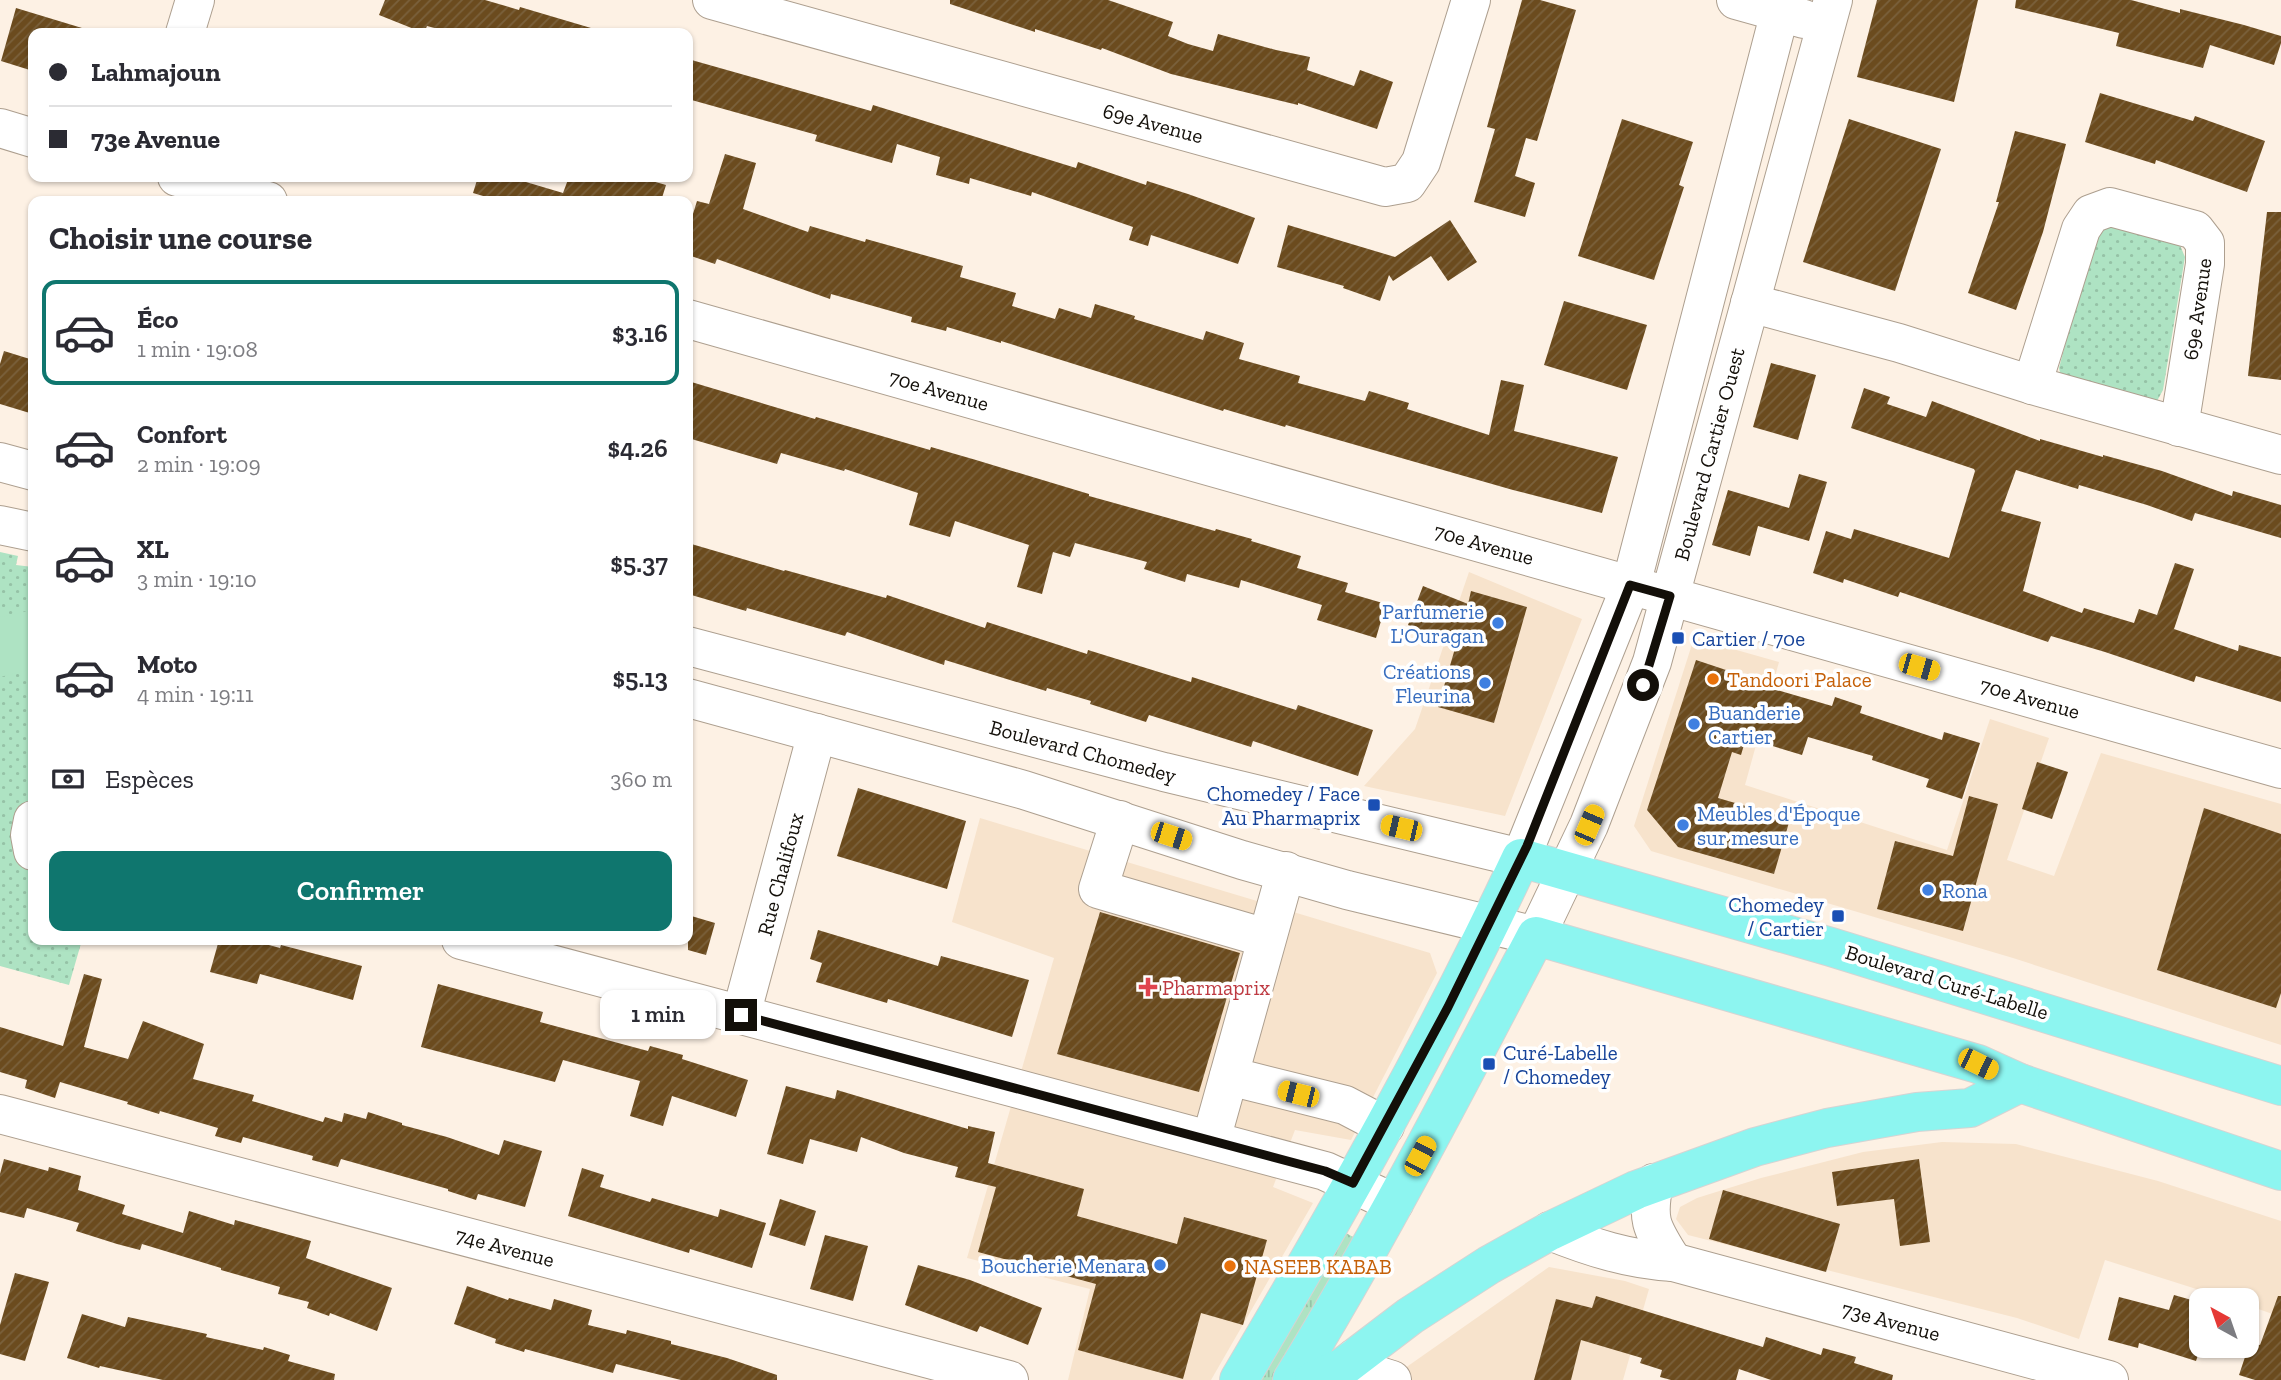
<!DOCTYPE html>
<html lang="fr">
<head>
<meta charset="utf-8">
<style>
	:root { --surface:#fff; --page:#f2f2f3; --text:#2b2b33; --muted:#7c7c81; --line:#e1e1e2; --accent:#0f766e }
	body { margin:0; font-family:"Zilla Slab",serif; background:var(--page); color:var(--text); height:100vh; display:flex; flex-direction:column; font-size:26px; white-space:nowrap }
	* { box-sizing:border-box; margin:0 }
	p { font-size:23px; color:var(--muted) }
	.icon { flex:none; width:38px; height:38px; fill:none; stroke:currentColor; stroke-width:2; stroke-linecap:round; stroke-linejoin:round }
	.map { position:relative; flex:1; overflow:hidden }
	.side { position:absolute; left:28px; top:196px; width:665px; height:749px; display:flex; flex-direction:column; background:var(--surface); border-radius:14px; box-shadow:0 2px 5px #0004 }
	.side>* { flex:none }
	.hud { position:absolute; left:28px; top:28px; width:665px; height:154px; border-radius:14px; box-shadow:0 2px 5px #0004; display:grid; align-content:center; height:154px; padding:0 21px; background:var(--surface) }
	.needle { width:46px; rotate:320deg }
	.fabs { position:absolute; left:2189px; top:1288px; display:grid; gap:14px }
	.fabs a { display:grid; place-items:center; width:70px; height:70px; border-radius:14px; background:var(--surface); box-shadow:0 2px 5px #0004; font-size:35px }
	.end { position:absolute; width:32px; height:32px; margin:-16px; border:9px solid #130f09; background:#fff; box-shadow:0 0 0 4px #fff }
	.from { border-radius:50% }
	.bubble { position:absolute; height:49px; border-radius:14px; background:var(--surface); box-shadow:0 2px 5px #0004; font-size:23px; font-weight:600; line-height:49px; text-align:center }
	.car { position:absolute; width:21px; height:42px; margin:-21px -10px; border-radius:9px; box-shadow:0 0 5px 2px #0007; background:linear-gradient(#f5c518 24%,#345 0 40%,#f5c518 0 76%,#345 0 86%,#f5c518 0) }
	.hud b { display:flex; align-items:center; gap:24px; height:66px; font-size:26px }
	.hud b+b { border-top:2px solid var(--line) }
	.hud i { width:18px; height:18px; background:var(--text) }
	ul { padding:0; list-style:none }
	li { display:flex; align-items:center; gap:21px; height:105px; margin:0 14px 10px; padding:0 7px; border:4px solid transparent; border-radius:14px }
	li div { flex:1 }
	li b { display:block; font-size:26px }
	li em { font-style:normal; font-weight:600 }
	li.active { border-color:var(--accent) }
	li>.icon { width:63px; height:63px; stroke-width:1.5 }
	h2 { padding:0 21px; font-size:32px; line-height:84px }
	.pay { display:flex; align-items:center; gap:18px; height:77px; padding:0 21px; font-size:26px }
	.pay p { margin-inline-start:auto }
	.button { display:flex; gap:14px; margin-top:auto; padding:14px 21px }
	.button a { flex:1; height:80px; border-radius:14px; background:var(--accent); color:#fff; font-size:28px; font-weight:600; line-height:80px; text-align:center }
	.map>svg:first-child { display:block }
	.built { fill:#f7e3cc }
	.grass { fill:url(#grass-tufts) }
	.park { fill:url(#park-dots) }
	.garden { fill:#aee3c3 }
	.building { fill:url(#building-hatch) }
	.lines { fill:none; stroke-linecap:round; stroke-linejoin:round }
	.minor-casing { stroke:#ad9f8f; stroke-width:40 }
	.major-casing { stroke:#d5d4d3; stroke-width:40 }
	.minor { stroke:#fff; stroke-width:38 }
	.major { stroke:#8df5f0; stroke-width:38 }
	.route { stroke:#130f09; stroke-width:9 }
	.shop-dot { fill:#3f7fe0; stroke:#fff; stroke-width:2.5 }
	.transit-dot { fill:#1a4fb4; stroke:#fff; stroke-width:2.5 }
	.food-dot { fill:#e8710a; stroke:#fff; stroke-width:2.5 }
	.health-dot { fill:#e0444e; stroke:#fff; stroke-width:2.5 }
	.labels { text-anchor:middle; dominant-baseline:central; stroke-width:7; stroke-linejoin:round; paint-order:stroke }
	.street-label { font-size:21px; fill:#130f09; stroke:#fff }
	.shop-label { font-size:21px; fill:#366cbe; stroke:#fff; text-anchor:end }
	.transit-label { font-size:21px; fill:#164399; stroke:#fff; text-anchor:start }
	.food-label { font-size:21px; fill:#c56008; stroke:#fff; text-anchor:start }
	.health-label { font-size:21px; fill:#be3a42; stroke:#fff; text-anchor:start }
</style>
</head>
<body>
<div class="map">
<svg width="2281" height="1380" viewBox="0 0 2281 1380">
	<defs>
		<pattern id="grass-tufts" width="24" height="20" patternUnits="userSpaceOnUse" patternTransform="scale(1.75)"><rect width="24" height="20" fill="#aee3c3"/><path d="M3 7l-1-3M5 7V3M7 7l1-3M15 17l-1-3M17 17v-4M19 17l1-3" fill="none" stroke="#95c2a6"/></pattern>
		<pattern id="park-dots" width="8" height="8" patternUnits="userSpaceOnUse" patternTransform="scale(1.75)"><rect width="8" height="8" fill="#aee3c3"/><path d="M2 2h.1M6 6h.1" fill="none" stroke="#95c2a6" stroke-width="1.8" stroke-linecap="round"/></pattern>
		<pattern id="building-hatch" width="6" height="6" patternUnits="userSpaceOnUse" patternTransform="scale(1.75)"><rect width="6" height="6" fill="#6b4b1e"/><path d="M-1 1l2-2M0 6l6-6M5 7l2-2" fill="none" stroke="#7a613c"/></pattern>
	</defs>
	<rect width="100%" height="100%" fill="#fdf1e4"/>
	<g class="built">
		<polygon points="1469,572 1582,619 1505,816 1364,786 1415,729"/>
		<polygon points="1694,638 1779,662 1745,785 1947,850 1990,719 2049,738 2007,860 2054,876 2101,753 2281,804 2281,1045 2013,958 1651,851 1634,826"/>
		<polygon points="980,818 1430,953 1437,973 1351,1140 1295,1130 1273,1187 1313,1203 1211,1380 1068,1380 1090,1289 967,1258 1054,958 952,922"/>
		<polygon points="1942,1142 2016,1144 2158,1181 2281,1221 2281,1317 2247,1305 2247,1300 2231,1300 2105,1260 2079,1339 2017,1318 1688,1235 1676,1219 1680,1207 1697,1198 1761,1178 1863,1152"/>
		<polygon points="1549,1267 1625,1281 1649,1289 1623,1380 1388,1380"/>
	</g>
	<polygon class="grass" points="1344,1232 1355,1238 1273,1380 1257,1380"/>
	<g class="park">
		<polygon points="2109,222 2179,243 2185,257 2163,390 2157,401 2062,382 2059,368 2092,242"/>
		<polygon points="0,552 18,556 16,565 33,567 33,798 25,804 25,866 33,873 33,940 82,940 69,985 0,966"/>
	</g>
	<polygon class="garden" points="33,610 33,669 0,677 0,617"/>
	<g class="building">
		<polygon points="385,0 485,0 519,10 520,7 591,28 591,33 453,33 427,26 424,33 379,15"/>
		<polygon points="950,0 1108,0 1173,22 1168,36 1188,44 1213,51 1218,34 1276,50 1310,57 1307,70 1354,86 1360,70 1393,82 1377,129 1298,103 1298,105 1171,74 1102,48 1101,50 1035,29 1035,32 950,4"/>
		<polygon points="1522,0 1540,0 1576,10 1537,141 1526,138 1515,176 1535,183 1525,217 1474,202 1495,129 1487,127"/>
		<polygon points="1877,0 1978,0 1954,102 1857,77"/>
		<polygon points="2016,0 2131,0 2180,13 2180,9 2244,25 2281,36 2281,43 2274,65 2210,45 2203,68 2116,46 2119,33 2015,8"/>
		<polygon points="16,8 82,28 81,33 33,33 33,71 1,61"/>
		<polygon points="688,59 871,111 873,105 1076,168 1078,162 1146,185 1147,181 1188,194 1255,218 1238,264 1151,235 1148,246 1129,240 1133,227 1032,192 1031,196 970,178 969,184 936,175 940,157 897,144 892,163 815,141 817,135 688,99"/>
		<polygon points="2100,93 2193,121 2195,116 2265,141 2247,192 2156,160 2155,164 2085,142"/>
		<polygon points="1622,119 1693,142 1679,185 1684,187 1654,280 1578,256"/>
		<polygon points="1849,119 1941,149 1895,291 1803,262"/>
		<polygon points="2015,131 2066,144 2043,232 2016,310 1968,293 1999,202 1996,202"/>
		<polygon points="725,154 756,163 743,209 808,232 810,226 865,242 866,239 963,266 960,277 1016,293 1012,306 1055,319 1059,308 1091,318 1095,304 1135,316 1134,319 1203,340 1206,331 1244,343 1239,359 1300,376 1298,383 1365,401 1369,391 1409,403 1407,409 1489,435 1501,380 1524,385 1514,431 1618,457 1602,513 1513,490 1286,425 1285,427 1224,409 1223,411 1001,341 1001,343 947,327 946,331 911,322 912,317 831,294 830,299 717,259 715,264 688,255 688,230 697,201 709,204"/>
		<polygon points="478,177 528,177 526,182 563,193 569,177 638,177 666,185 661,201 500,201 473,193"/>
		<polygon points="2267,212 2281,212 2281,380 2248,376"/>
		<polygon points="1450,220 1477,262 1448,281 1431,256 1393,281 1389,275 1380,301 1343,288 1344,286 1277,267 1288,225 1395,257"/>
		<polygon points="1564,301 1647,325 1627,390 1544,365"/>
		<polygon points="4,351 33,360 33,414 0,404 0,364"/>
		<polygon points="1771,363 1816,375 1798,440 1753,427"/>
		<polygon points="688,381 815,419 816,417 930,450 931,447 976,460 1089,494 1089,496 1215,531 1216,529 1252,539 1251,541 1301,556 1297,568 1348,583 1345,592 1386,604 1376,638 1317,620 1322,605 1241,580 1239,588 1187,574 1185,582 1144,569 1147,562 1075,543 1070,557 1053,552 1042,594 1017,587 1029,545 955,521 950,537 909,525 918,493 845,469 844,471 781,453 777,464 688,438"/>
		<polygon points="1864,388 1890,397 1887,404 1926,417 1932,401 2040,441 2040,439 2103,457 2103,455 2162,471 2232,496 2233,491 2281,505 2281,538 2195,513 2192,521 2147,505 2079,485 2078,489 2016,470 2001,511 2041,522 2023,591 2082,613 2084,608 2134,623 2139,609 2157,615 2175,563 2194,569 2174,629 2238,651 2239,645 2281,657 2281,702 2196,676 2194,682 2105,652 2051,636 2048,642 1900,592 1898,597 1844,579 1843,583 1813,573 1826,531 1851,539 1854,529 1949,558 1975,471 1974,469 1851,428"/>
		<polygon points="1799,474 1827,482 1809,541 1758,526 1750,556 1712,545 1728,490 1789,508"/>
		<polygon points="688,543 784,571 785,570 886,598 887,595 985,628 987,622 1087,654 1088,650 1191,682 1192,677 1296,710 1298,705 1373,730 1358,776 1253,741 1251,747 1149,715 1146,722 1090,704 1091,701 1047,688 1046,691 945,660 944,665 847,632 845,636 747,608 746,611 688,594"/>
		<polygon points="1423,586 1468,604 1471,591 1527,607 1494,723 1438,707 1456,645 1408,625"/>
		<polygon points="1696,660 1765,683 1763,686 1832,706 1835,697 1862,706 1860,713 1942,740 1944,732 1980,743 1962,799 1926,787 1929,779 1872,760 1873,756 1808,737 1802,755 1746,738 1741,755 1732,752 1718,798 1790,819 1774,874 1678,847 1647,810"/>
		<polygon points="2037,762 2068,772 2052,819 2022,809"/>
		<polygon points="858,788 966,821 947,889 837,856"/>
		<polygon points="1969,796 1998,804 1963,931 1877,909 1895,841 1953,856"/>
		<polygon points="2204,808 2281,834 2281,993 2276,1008 2157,970"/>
		<polygon points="1100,912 1240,953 1199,1092 1057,1054"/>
		<polygon points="688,915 715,923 706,955 688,950"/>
		<polygon points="818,930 938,966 941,956 1029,980 1012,1037 888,999 887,1003 816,982 822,963 810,959"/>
		<polygon points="219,940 250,940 280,948 281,945 362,966 353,1000 260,974 257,984 210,972"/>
		<polygon points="84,974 102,979 84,1047 128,1059 143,1021 204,1044 193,1079 254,1095 252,1101 323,1122 325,1117 342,1122 344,1113 366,1119 368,1112 402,1123 402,1125 447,1137 499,1155 504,1140 542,1151 525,1207 478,1194 476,1200 448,1191 448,1189 341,1159 338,1167 312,1160 313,1156 243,1137 241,1143 215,1136 218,1128 160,1111 159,1114 127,1104 128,1102 60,1082 55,1098 25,1088 27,1080 0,1072 0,1027 63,1046"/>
		<polygon points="438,984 543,1012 540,1022 648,1051 650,1046 683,1055 682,1059 748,1080 736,1117 672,1096 663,1126 630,1116 640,1081 563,1060 555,1082 421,1047"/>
		<polygon points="786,1086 835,1099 837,1090 968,1129 968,1126 995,1132 988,1163 1084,1189 1077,1216 1177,1244 1184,1217 1267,1240 1243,1325 1201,1313 1183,1379 1078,1350 1096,1284 978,1252 996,1187 955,1177 958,1167 904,1153 861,1137 857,1152 810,1139 803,1164 767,1154"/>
		<polygon points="4,1159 48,1171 49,1167 81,1176 78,1190 125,1205 122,1214 183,1233 189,1211 234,1225 235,1220 311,1241 306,1258 392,1288 377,1331 330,1313 329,1316 307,1308 309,1302 278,1294 280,1287 221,1270 221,1268 142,1244 140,1250 117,1244 76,1231 79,1223 27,1208 24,1218 0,1212 0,1174"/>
		<polygon points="1919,1159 1930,1242 1900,1246 1894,1199 1837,1206 1832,1172"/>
		<polygon points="582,1168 604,1175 600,1187 650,1202 652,1198 718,1217 720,1209 766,1223 752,1268 690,1249 689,1253 568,1216"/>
		<polygon points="1723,1190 1840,1224 1826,1272 1709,1239"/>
		<polygon points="780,1199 816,1211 805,1246 769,1235"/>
		<polygon points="825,1235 868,1246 853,1301 810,1289"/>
		<polygon points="918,1265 970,1280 1042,1308 1028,1345 980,1326 977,1332 905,1305"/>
		<polygon points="15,1273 49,1282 25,1361 0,1354 0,1325"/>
		<polygon points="467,1286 508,1300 509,1298 551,1310 554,1299 592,1310 588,1325 626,1334 627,1330 671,1341 671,1344 727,1358 777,1375 777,1380 681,1380 616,1364 613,1373 525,1349 524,1352 495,1343 496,1339 454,1324"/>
		<polygon points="2174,1295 2202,1303 2202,1343 2196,1361 2139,1343 2138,1348 2108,1340 2119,1297 2169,1310"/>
		<polygon points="1596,1296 1763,1347 1766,1337 1821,1355 1823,1348 1856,1357 1854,1363 1893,1375 1892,1380 1771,1380 1739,1369 1736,1380 1671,1380 1660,1377 1662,1370 1640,1363 1642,1358 1581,1340 1571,1380 1534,1380 1556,1299 1592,1308"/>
		<polygon points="2278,1296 2281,1296 2281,1380 2255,1380 2239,1375 2250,1342 2260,1345"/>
		<polygon points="82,1314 125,1327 128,1317 207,1334 206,1337 263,1350 264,1347 290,1355 288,1361 335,1374 334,1380 163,1380 100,1366 99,1368 67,1358"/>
	</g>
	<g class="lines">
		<g class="minor-casing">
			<g id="minor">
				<polyline points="712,0 1385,187 1407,183 1421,162 1471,0"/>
				<polyline points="1736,0 1804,19"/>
				<polyline points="185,33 195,0"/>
				<polyline points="0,128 33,138"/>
				<polyline points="177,177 268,201"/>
				<polyline points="1750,303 1899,343 2032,385 2281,455"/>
				<polyline points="688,319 2281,769"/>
				<polyline points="2032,385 2081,229 2091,214 2110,207 2195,230 2205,243 2205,264 2179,427"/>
				<polyline points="0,462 33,471"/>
				<polyline points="0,525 33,532"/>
				<polyline points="688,646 1164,772 1521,858 1631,585 1783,0"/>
				<polyline points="688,698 1024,790 1242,860 1347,890 1536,936 1589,825 1652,662 1833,0"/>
				<polyline points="33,820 30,835 33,851"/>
				<polyline points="1120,820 1098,889 1266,938"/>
				<polyline points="461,940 1325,1171 1394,1203"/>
				<polyline points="741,1015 817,733"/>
				<polyline points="1229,1076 1345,1105 1385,1126"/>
				<polyline points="0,1114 1009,1380"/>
				<polyline points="1211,1140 1286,871"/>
				<path d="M1654 1183C1646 1222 1652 1228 1673 1262"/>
				<path d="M1550 1231C1590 1247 1630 1260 1673 1262L2109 1380"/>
				<polyline points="1355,1358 1376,1375 1392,1380"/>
			</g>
		</g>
		<g class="major-casing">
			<g id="major">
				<path d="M1239 1380C1340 1209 1437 1038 1521 858L1831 947 2281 1086"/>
				<path d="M1292 1380C1380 1236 1458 1085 1536 936L1978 1064 2020 1083 2281 1171"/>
				<polyline points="1314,1380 1343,1367 1410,1316 1489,1265 1550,1231 1636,1190 1755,1147 1827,1128 1917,1112 1970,1108 2020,1083"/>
			</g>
		</g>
		<use href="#minor" class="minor"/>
		<use href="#major" class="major"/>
	</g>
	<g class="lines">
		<polyline class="route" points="741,1015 1325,1171 1353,1183 1448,1007 1527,846 1630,585 1670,596 1643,685"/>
	</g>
	<g class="shop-dot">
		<circle cx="1498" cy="623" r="7"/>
		<circle cx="1485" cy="683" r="7"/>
		<circle cx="1694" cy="724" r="7"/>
		<circle cx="1683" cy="825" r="7"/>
		<circle cx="1928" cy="890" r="7"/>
		<circle cx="1160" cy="1265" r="7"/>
	</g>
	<g class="transit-dot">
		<rect x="1671" y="631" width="14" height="14" rx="3.5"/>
		<rect x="1367" y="798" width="14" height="14" rx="3.5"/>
		<rect x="1831" y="909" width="14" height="14" rx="3.5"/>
		<rect x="1482" y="1057" width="14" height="14" rx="3.5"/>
	</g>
	<g class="food-dot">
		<circle cx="1713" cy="679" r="7"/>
		<circle cx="1230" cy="1266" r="7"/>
	</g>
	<path class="health-dot" d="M1144.5 976.5h7v7h7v7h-7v7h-7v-7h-7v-7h7z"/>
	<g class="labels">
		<g class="street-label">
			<text transform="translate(1153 123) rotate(15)">69e Avenue</text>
			<text transform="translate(2197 309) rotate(-82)">69e Avenue</text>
			<text transform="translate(939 390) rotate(16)">70e Avenue</text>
			<text transform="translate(1709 454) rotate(-75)">Boulevard Cartier Ouest</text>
			<text transform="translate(1484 544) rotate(16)">70e Avenue</text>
			<text transform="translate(2030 698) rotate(16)">70e Avenue</text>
			<text transform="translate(1083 751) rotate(15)">Boulevard Chomedey</text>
			<text transform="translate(780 874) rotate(-75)">Rue Chalifoux</text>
			<text transform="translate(1947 982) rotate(17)">Boulevard Curé-Labelle</text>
			<text transform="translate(505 1247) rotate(15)">74e Avenue</text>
			<text transform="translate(1891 1321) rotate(15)">73e Avenue</text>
		</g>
		<g class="shop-label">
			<text x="1484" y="611">Parfumerie<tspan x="1484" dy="24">L'Ouragan</tspan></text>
			<text x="1471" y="671">Créations<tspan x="1471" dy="24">Fleurina</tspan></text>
			<text x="1708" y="712" text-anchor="start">Buanderie<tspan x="1708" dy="24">Cartier</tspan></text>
			<text x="1697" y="813" text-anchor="start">Meubles d'Époque<tspan x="1697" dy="24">sur mesure</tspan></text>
			<text x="1942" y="890" text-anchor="start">Rona</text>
			<text x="1146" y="1265">Boucherie Menara</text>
		</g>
		<g class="transit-label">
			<text x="1692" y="638">Cartier / 70e</text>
			<text x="1360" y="793" text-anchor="end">Chomedey / Face<tspan x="1360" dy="24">Au Pharmaprix</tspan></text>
			<text x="1824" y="904" text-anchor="end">Chomedey<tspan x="1824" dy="24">/ Cartier</tspan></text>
			<text x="1503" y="1052">Curé-Labelle<tspan x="1503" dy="24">/ Chomedey</tspan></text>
		</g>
		<g class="food-label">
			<text x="1727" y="679">Tandoori Palace</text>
			<text x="1244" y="1266">NASEEB KABAB</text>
		</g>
		<g class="health-label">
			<text x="1162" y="987">Pharmaprix</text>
		</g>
	</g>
</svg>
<div class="fabs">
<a><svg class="needle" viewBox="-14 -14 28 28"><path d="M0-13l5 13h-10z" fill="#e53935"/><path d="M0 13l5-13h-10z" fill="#7c7c81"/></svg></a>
</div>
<i class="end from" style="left:1643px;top:685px"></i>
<i class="end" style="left:741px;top:1015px"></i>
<div class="bubble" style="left:600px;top:990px;width:116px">1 min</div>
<i class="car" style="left:1919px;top:667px;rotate:106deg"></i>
<i class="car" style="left:1589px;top:825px;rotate:23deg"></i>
<i class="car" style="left:1401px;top:828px;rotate:283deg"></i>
<i class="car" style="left:1171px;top:836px;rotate:108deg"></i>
<i class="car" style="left:1978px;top:1064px;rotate:116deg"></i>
<i class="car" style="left:1298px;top:1094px;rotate:284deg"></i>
<i class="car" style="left:1420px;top:1156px;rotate:28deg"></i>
<div class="hud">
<b><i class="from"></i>Lahmajoun</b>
<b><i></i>73e Avenue</b>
</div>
<section class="side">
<h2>Choisir une course</h2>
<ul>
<li class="active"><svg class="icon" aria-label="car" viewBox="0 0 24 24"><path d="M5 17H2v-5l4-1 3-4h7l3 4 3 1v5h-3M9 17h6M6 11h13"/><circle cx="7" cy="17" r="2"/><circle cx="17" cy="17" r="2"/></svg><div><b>Éco</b><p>1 min · 19:08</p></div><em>$3.16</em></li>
<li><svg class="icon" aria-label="car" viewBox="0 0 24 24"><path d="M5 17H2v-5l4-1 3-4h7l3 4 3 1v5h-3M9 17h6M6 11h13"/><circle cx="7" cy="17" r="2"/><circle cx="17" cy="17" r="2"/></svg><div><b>Confort</b><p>2 min · 19:09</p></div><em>$4.26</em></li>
<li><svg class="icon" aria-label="car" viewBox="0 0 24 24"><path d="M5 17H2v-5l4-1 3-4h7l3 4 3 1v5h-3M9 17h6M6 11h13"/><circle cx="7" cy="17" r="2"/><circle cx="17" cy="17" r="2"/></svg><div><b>XL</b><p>3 min · 19:10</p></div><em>$5.37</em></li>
<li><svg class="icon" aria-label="car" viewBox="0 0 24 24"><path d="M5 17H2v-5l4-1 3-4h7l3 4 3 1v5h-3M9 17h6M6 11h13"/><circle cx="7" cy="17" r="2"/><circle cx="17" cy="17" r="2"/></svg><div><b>Moto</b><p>4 min · 19:11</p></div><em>$5.13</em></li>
</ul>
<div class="pay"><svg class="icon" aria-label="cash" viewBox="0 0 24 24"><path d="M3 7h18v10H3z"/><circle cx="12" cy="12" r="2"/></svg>Espèces<p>360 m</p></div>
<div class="button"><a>Confirmer</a></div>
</section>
</div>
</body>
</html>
